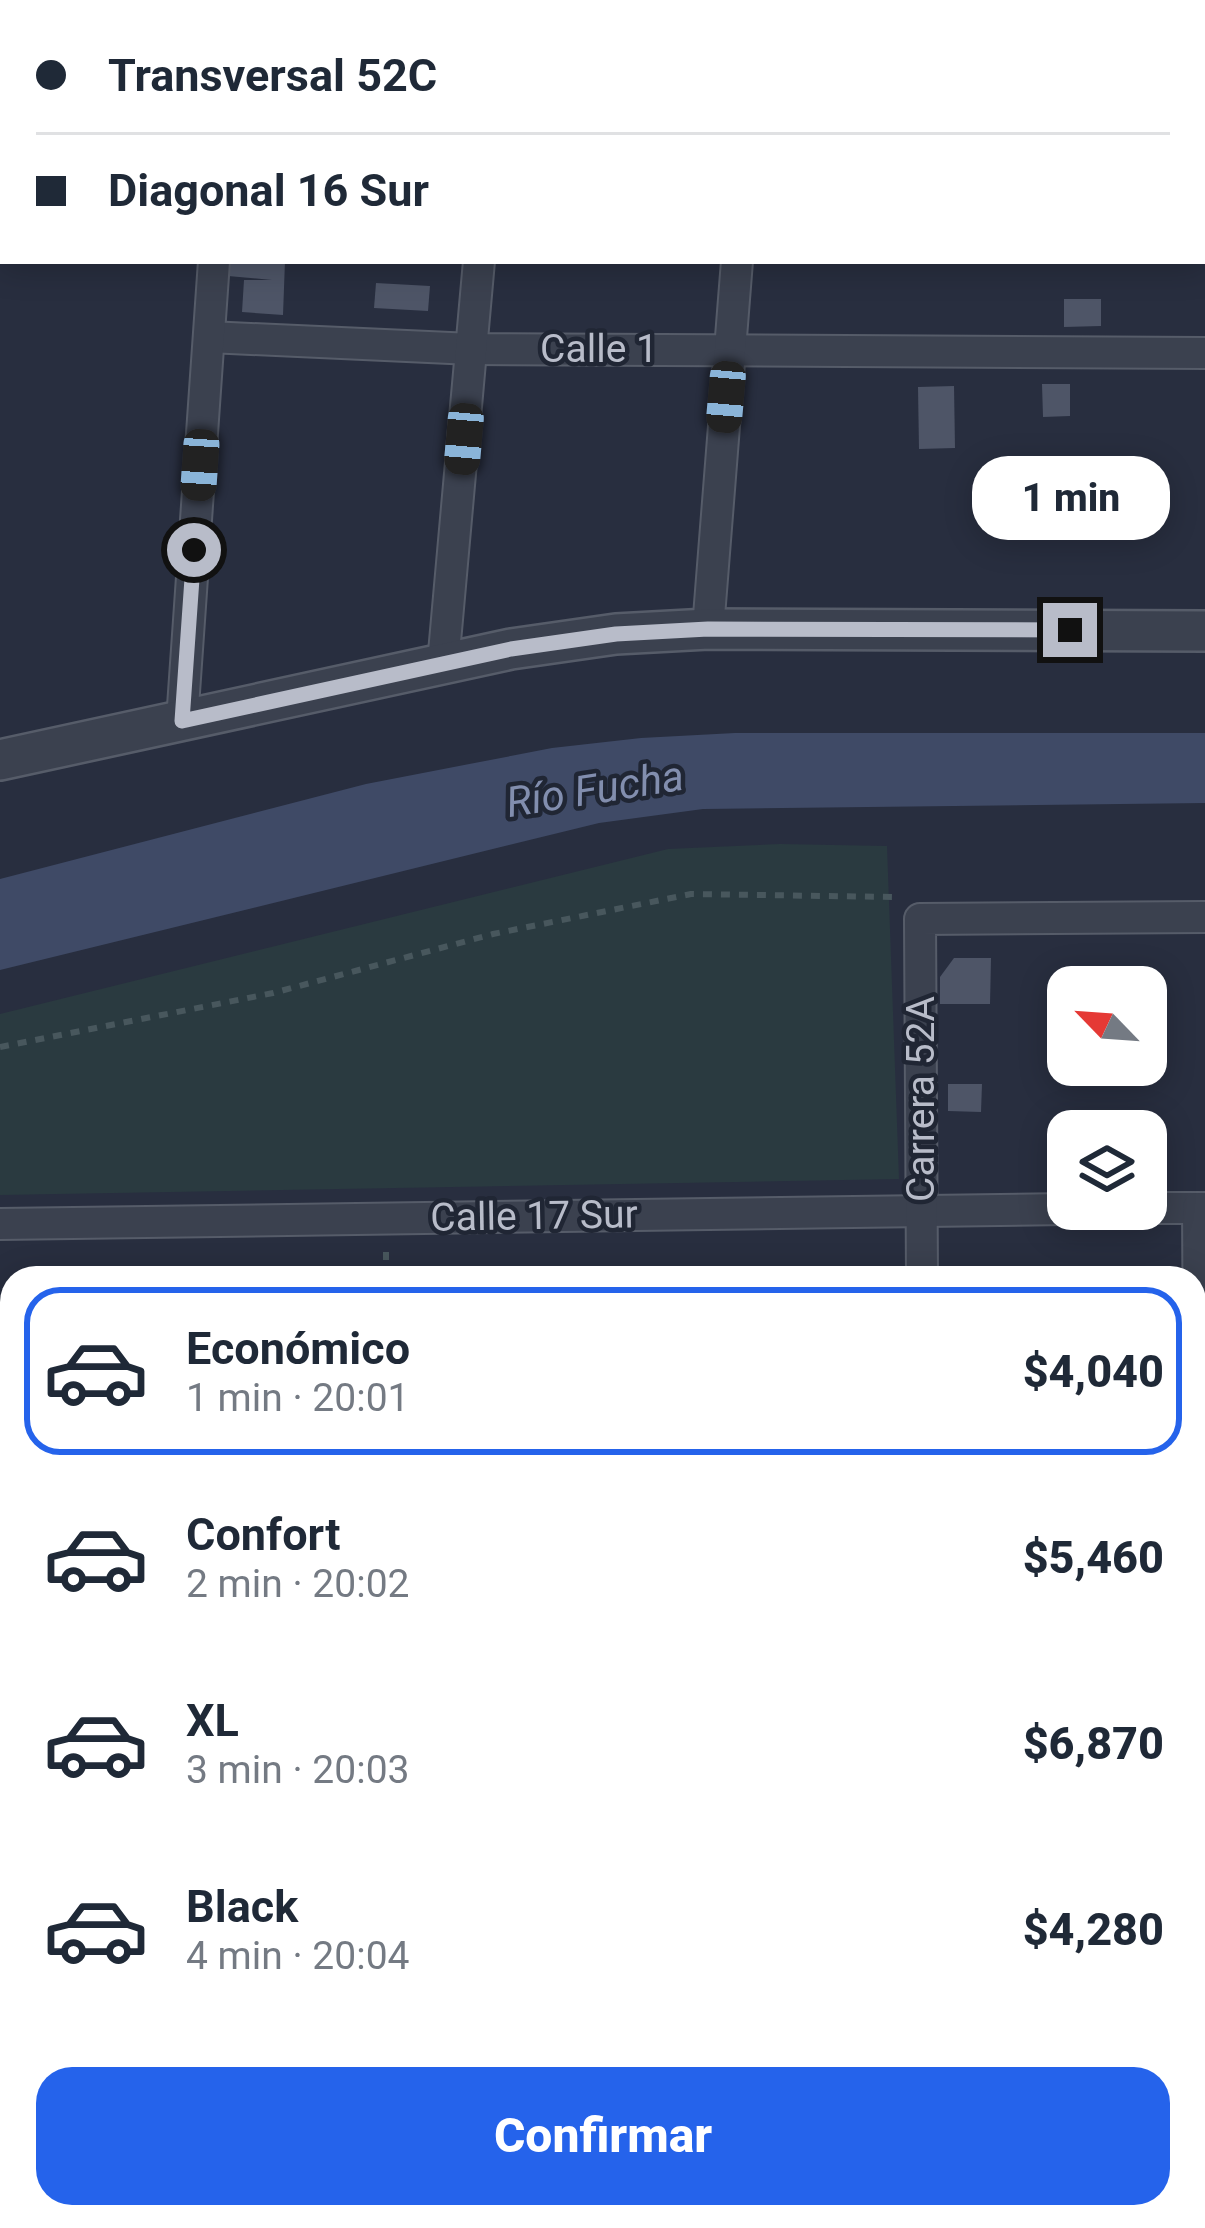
<!DOCTYPE html>
<html lang="es">
<head>
<meta charset="utf-8">
<style>
	:root { --surface:#fff; --page:#f6f6f7; --text:#1f2937; --muted:#747a83; --line:#e0e1e3; --accent:#2563eb }
	body { margin:0; font-family:Roboto,sans-serif; background:var(--page); color:var(--text); height:100vh; display:flex; flex-direction:column; font-size:45px; white-space:nowrap }
	* { box-sizing:border-box; margin:0 }
	p { font-size:39px; color:var(--muted) }
	.icon { flex:none; width:66px; height:66px; fill:none; stroke:currentColor; stroke-width:2; stroke-linecap:round; stroke-linejoin:round }
	.map { position:relative; flex:1; overflow:hidden }
	.side { position:absolute; left:0px; top:1266px; width:1206px; height:963px; display:flex; flex-direction:column; background:var(--surface); border-radius:36px 36px 0 0; box-shadow:0 6px 30px #0003 }
	.side>* { flex:none }
	.guide { position:absolute; left:0px; top:0px; width:1206px; height:264px; box-shadow:0 6px 30px #0003; display:grid; align-content:center; height:264px; padding:0 36px; background:var(--surface) }
	.needle { width:78px; rotate:295deg }
	.controls { position:absolute; left:1047px; top:966px; display:grid; gap:24px }
	.controls a { display:grid; place-items:center; width:120px; height:120px; border-radius:24px; background:var(--surface); box-shadow:0 6px 30px #0003; font-size:60px }
	.end { position:absolute; width:54px; height:54px; margin:-27px; border:15px solid #b8bcc9; background:#111; box-shadow:0 0 0 6px #111 }
	.from { border-radius:50% }
	.bubble { position:absolute; height:84px; border-radius:36px; background:var(--surface); box-shadow:0 6px 30px #0003; font-size:39px; font-weight:800; line-height:84px; text-align:center }
	.car { position:absolute; width:36px; height:72px; margin:-36px -18px; border-radius:15px; box-shadow:0 0 9px 3px #0007; background:linear-gradient(#222 24%,#8ab4d8 0 40%,#222 0 76%,#8ab4d8 0 86%,#222 0) }
	.guide b { display:flex; align-items:center; gap:42px; height:114px; font-size:45px }
	.guide b+b { border-top:3px solid var(--line) }
	.guide i { width:30px; height:30px; background:var(--text) }
	ul { padding:21px 0 0; list-style:none }
	li { display:flex; align-items:center; gap:36px; height:168px; margin:0 24px 18px; padding:0 12px; border:6px solid transparent; border-radius:36px }
	li div { flex:1 }
	li b { display:block; font-size:45px }
	li em { font-style:normal; font-weight:800 }
	li.active { border-color:var(--accent) }
	li>.icon { width:108px; height:108px; stroke-width:1.5 }
	.primary-button { display:flex; gap:24px; margin-top:auto; padding:24px 36px }
	.primary-button a { flex:1; height:138px; border-radius:36px; background:var(--accent); color:#fff; font-size:48px; font-weight:800; line-height:138px; text-align:center }
	.map>svg:first-child { display:block }
	.green { fill:#2a3a40 }
	.water { fill:#3f4a66 }
	.building { fill:#4e5567 }
	.lines { fill:none; stroke-linecap:round; stroke-linejoin:round }
	.service-casing { stroke:#565c69; stroke-width:20 }
	.minor-casing { stroke:#565c69; stroke-width:34 }
	.tertiary-casing { stroke:#565c69; stroke-width:44 }
	.path { stroke:#48575d; stroke-width:6; stroke-dasharray:9 9; stroke-linecap:butt }
	.service { stroke:#3b414f; stroke-width:15 }
	.minor { stroke:#3b414f; stroke-width:30 }
	.tertiary { stroke:#3b414f; stroke-width:39 }
	.route { stroke:#b8bcc9; stroke-width:15 }
	.labels { text-anchor:middle; dominant-baseline:central; stroke-width:9; stroke-linejoin:round; paint-order:stroke }
	.street-label { font-size:39px; fill:#b8bcc9; stroke:#202634 }
	.water-label { font-size:42px; font-style:italic; fill:#828eae; stroke:#202634 }
</style>
</head>
<body>
<div class="map">
<svg width="1205" height="2228" viewBox="0 0 1205 2228">
	<rect width="100%" height="100%" fill="#282e3f"/>
	<polygon class="green" points="780,844 887,846 899,1179 0,1195 0,1014 668,849"/>
	<polygon class="water" points="735,733 1205,733 1205,803 703,809 599,823 0,970 0,879 366,784 552,748 641,738"/>
	<g class="building">
		<polygon points="230,261 285,261 283,315 242,312 244,280 272,280 228,276"/>
		<polygon points="376,283 430,286 428,311 374,308"/>
		<polygon points="1064,299 1101,299 1101,326 1064,327"/>
		<polygon points="1042,384 1070,384 1070,416 1043,417"/>
		<polygon points="954,386 955,448 919,449 918,387"/>
		<polygon points="954,958 991,958 990,1004 940,1004 940,977"/>
		<polygon points="948,1084 982,1084 981,1112 948,1111"/>
	</g>
	<g class="lines">
		<g class="service-casing">
			<polyline id="service" points="0,1962 12,1963"/>
		</g>
		<g class="minor-casing">
			<g id="minor">
				<polyline points="232,3 232,0"/>
				<polyline points="498,3 498,0"/>
				<polyline points="756,3 756,0"/>
				<polyline points="1203,87 1205,87"/>
				<polyline points="209,337 472,349 1205,353"/>
				<polyline points="708,629 737,261"/>
				<polyline points="443,664 479,261"/>
				<polyline points="182,721 214,261"/>
				<polyline points="1146,1208 1205,1208"/>
				<polyline points="1198,1208 1204,2228"/>
				<polyline points="0,1224 1068,1209"/>
				<polyline points="922,1278 920,919 1205,917"/>
				<polyline points="0,1482 12,1482"/>
				<polyline points="140,2228 140,2217"/>
				<polyline points="419,2228 419,2217"/>
			</g>
		</g>
		<g class="tertiary-casing">
			<polyline id="tertiary" points="0,760 511,649 616,634 708,629 1205,631"/>
		</g>
		<g class="path">
			<polyline points="0,1047 273,993 493,934 691,894 895,897"/>
			<polyline points="386,1278 386,1252"/>
		</g>
		<use href="#service" class="service"/>
		<use href="#minor" class="minor"/>
		<use href="#tertiary" class="tertiary"/>
	</g>
	<g class="lines">
		<polyline class="route" points="194,550 182,721 511,649 616,634 708,629 1070,630"/>
	</g>
	<g class="labels">
		<g class="street-label">
			<text x="599" y="349">Calle 1</text>
			<text transform="translate(921 1099) rotate(-90)">Carrera 52A</text>
			<text transform="translate(534 1216) rotate(-1)">Calle 17 Sur</text>
		</g>
		<g class="water-label">
			<text transform="translate(595 789) rotate(-9)">Río Fucha</text>
		</g>
	</g>
</svg>
<div class="controls">
<a><svg class="needle" viewBox="-14 -14 28 28"><path d="M0-13l5 13h-10z" fill="#e53935"/><path d="M0 13l5-13h-10z" fill="#747a83"/></svg></a>
<a><svg class="icon" aria-label="layers" viewBox="0 0 24 24"><path d="M12 4l9 5-9 5-9-5zM3 14l9 5 9-5"/></svg></a>
</div>
<i class="end from" style="left:194px;top:550px"></i>
<i class="end" style="left:1070px;top:630px"></i>
<div class="bubble" style="left:972px;top:456px;width:198px">1 min</div>
<i class="car" style="left:726px;top:397px;rotate:185deg"></i>
<i class="car" style="left:464px;top:439px;rotate:185deg"></i>
<i class="car" style="left:200px;top:465px;rotate:184deg"></i>
<div class="guide">
<b><i class="from"></i>Transversal 52C</b>
<b><i></i>Diagonal 16 Sur</b>
</div>
<section class="side">
<ul>
<li class="active"><svg class="icon" aria-label="car" viewBox="0 0 24 24"><path d="M5 17H2v-5l4-1 3-4h7l3 4 3 1v5h-3M9 17h6M6 11h13"/><circle cx="7" cy="17" r="2"/><circle cx="17" cy="17" r="2"/></svg><div><b>Económico</b><p>1 min · 20:01</p></div><em>$4,040</em></li>
<li><svg class="icon" aria-label="car" viewBox="0 0 24 24"><path d="M5 17H2v-5l4-1 3-4h7l3 4 3 1v5h-3M9 17h6M6 11h13"/><circle cx="7" cy="17" r="2"/><circle cx="17" cy="17" r="2"/></svg><div><b>Confort</b><p>2 min · 20:02</p></div><em>$5,460</em></li>
<li><svg class="icon" aria-label="car" viewBox="0 0 24 24"><path d="M5 17H2v-5l4-1 3-4h7l3 4 3 1v5h-3M9 17h6M6 11h13"/><circle cx="7" cy="17" r="2"/><circle cx="17" cy="17" r="2"/></svg><div><b>XL</b><p>3 min · 20:03</p></div><em>$6,870</em></li>
<li><svg class="icon" aria-label="car" viewBox="0 0 24 24"><path d="M5 17H2v-5l4-1 3-4h7l3 4 3 1v5h-3M9 17h6M6 11h13"/><circle cx="7" cy="17" r="2"/><circle cx="17" cy="17" r="2"/></svg><div><b>Black</b><p>4 min · 20:04</p></div><em>$4,280</em></li>
</ul>
<div class="primary-button"><a>Confirmar</a></div>
</section>
</div>
</body>
</html>
